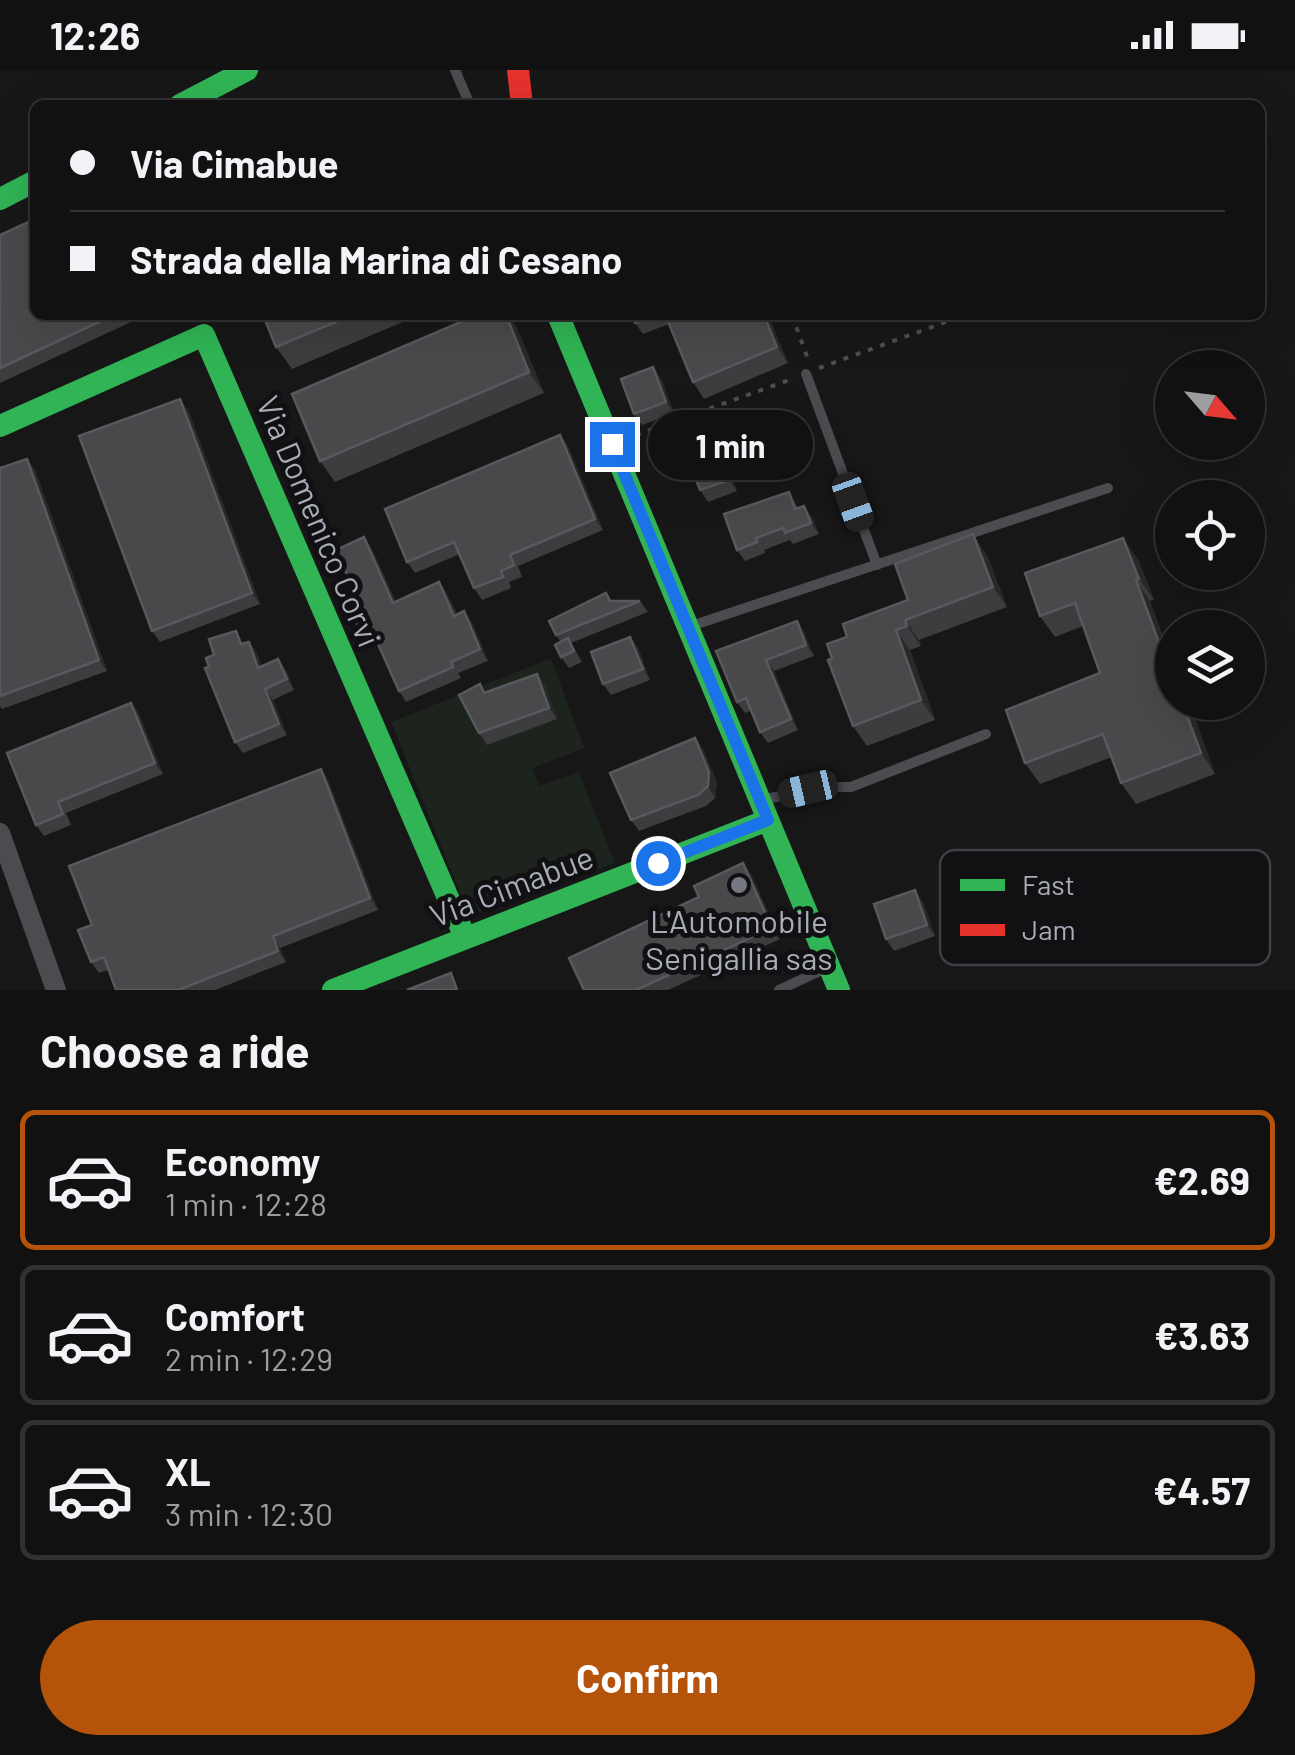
<!DOCTYPE html>
<html lang="en">
<head>
<meta charset="utf-8">
<style>
	:root { --surface:#111; --page:#1a1a1a; --text:#f1f3f6; --muted:#9c9d9f; --line:#303131; --accent:#b45309 }
	body { margin:0; font-family:Barlow,sans-serif; background:var(--page); color:var(--text); height:100vh; display:flex; flex-direction:column; font-size:38px; white-space:nowrap }
	* { box-sizing:border-box; margin:0 }
	p { font-size:32px; color:var(--muted) }
	.icon { flex:none; width:55px; height:55px; fill:none; stroke:currentColor; stroke-width:2; stroke-linecap:round; stroke-linejoin:round }
	.map { position:relative; height:920px; overflow:hidden }
	.drawer { display:flex; flex-direction:column; background:var(--surface); flex:1 }
	.drawer>* { flex:none }
	.banner { position:absolute; left:30px; top:30px; width:1235px; height:220px; border-radius:15px; box-shadow:0 10px 40px #0002,0 0 0 2px var(--line); display:grid; align-content:center; height:220px; padding:0 40px; background:var(--surface) }
	.needle { width:65px; rotate:118deg }
	.tools { position:absolute; left:1155px; top:280px; display:grid; gap:20px }
	.tools a { display:grid; place-items:center; width:110px; height:110px; border-radius:50%; background:var(--surface); box-shadow:0 10px 40px #0002,0 0 0 2px var(--line); font-size:50px }
	.end { position:absolute; width:45px; height:45px; margin:-22px; border:12px solid #1a73e8; background:#fff; box-shadow:0 0 0 5px #fff }
	.from { border-radius:50% }
	.bubble { position:absolute; height:70px; border-radius:35px; background:var(--surface); box-shadow:0 10px 40px #0002,0 0 0 2px var(--line); font-size:32px; font-weight:700; line-height:70px; text-align:center }
	.car { position:absolute; width:30px; height:60px; margin:-30px -15px; border-radius:12px; box-shadow:0 0 8px 2px #0007; background:linear-gradient(#222 24%,#8ab4d8 0 40%,#222 0 76%,#8ab4d8 0 86%,#222 0) }
	.banner b { display:flex; align-items:center; gap:35px; height:95px; font-size:38px }
	.banner b+b { border-top:2px solid var(--line) }
	.banner i { width:25px; height:25px; background:var(--text) }
	ul { padding:0; list-style:none }
	li { display:flex; align-items:center; gap:30px; height:140px; margin:0 20px 15px; padding:0 20px; border:5px solid var(--line); border-radius:15px }
	li div { flex:1 }
	li b { display:block; font-size:38px }
	li em { font-style:normal; font-weight:700 }
	li.selected { border-color:var(--accent) }
	li>.icon { width:90px; height:90px; stroke-width:1.5 }
	h2 { padding:0 40px; font-size:45px; line-height:120px }
	.cta { display:flex; gap:20px; margin-top:auto; padding:20px 40px }
	.cta a { flex:1; height:115px; border-radius:60px; background:var(--accent); color:#fff; font-size:40px; font-weight:700; line-height:115px; text-align:center }
	.status { display:flex; justify-content:space-between; align-items:center; height:70px; padding:0 50px; background:var(--surface); direction:ltr }
	.status svg { height:28px; fill:currentColor }
	.map>svg:first-child { display:block }
	.green { fill:#1d241e }
	.lines { fill:none; stroke-linecap:round; stroke-linejoin:round }
	.path { stroke:#4d4e52; stroke-width:4; stroke-dasharray:5 8; stroke-linecap:butt }
	.lane { stroke:#4b4c50; stroke-width:10 }
	.street { stroke:#4b4c50; stroke-width:20 }
	.fast { stroke:#30b455; stroke-width:22 }
	.jam { stroke:#e5322d; stroke-width:22 }
	.wall { fill:#3d3d3f }
	.shaded-wall { fill:#29292a }
	.building { fill:#49494c; stroke:#58595d; stroke-width:2.5 }
	.route { stroke:#1a73e8; stroke-width:12 }
	.poi-dot { fill:#757880; stroke:#111113; stroke-width:4 }
	.labels { text-anchor:middle; dominant-baseline:central; stroke-width:10; stroke-linejoin:round; paint-order:stroke }
	.street-label { font-size:32px; fill:#a8adb8; stroke:#111113 }
	.poi-label { font-size:32px; fill:#a8adb8; stroke:#111113 }
	.key { fill:#111113; stroke:#3e4045; stroke-width:2.5 }
	.key-label { font-size:28px; fill:#a8adb8 }
</style>
</head>
<body>
<div class="status"><b>12:26</b><svg viewBox="0 0 49 12"><path d="M0 12V9h3v3zM5 12V6h3v6zM10 12V3h3v9zM15 12V0h3v12zM26 1h20v11H26zM47 4h2v5h-2z"/></svg></div>
<div class="map">
<svg width="1295" height="920" viewBox="0 0 1295 920">
	<rect width="100%" height="100%" fill="#171717"/>
	<polygon class="green" points="551,588 584,678 532,698 539,716 579,702 615,793 480,842 473,840 463,830 391,652"/>
	<g class="lines">
		<g class="path">
			<polyline points="792,245 809,292"/>
			<polyline points="819,298 965,245"/>
			<polyline points="636,365 792,309"/>
		</g>
		<g class="lane">
			<polyline points="455,0 470,35"/>
			<polyline points="806,304 877,495"/>
			<polyline points="691,556 1108,418"/>
			<polyline points="766,729 827,717 851,717 986,664"/>
			<polyline points="779,920 824,899"/>
		</g>
		<polyline class="street" points="0,763 56,920"/>
		<g class="fast">
			<polyline points="180,35 247,0"/>
			<polyline points="0,129 35,111"/>
			<polyline points="558,245 839,920"/>
			<polyline points="0,356 204,265 465,867"/>
			<polyline points="333,920 768,750"/>
		</g>
		<polyline class="jam" points="518,0 522,35"/>
	</g>
	<g class="wall">
		<polygon points="0,165 35,245 146,245 0,313"/>
		<polygon points="263,245 419,245 292,299 276,277"/>
		<polygon points="477,245 508,245 516,256 544,323 335,412 320,391"/>
		<polygon points="632,245 768,245 788,293 704,329 693,312 669,254 643,264 635,253"/>
		<polygon points="661,308 674,343 642,355 634,344"/>
		<polygon points="188,340 260,534 160,572 152,561"/>
		<polygon points="560,365 568,376 603,460 518,496 522,507 509,512 511,518 482,530 474,518 460,484 415,503 407,492"/>
		<polygon points="731,380 741,406 732,410 737,421 708,432 700,420"/>
		<polygon points="27,389 35,400 107,601 2,639 0,636 0,398"/>
		<polygon points="789,422 798,438 812,447 819,464 793,474 790,470 764,480 765,483 745,491 737,480"/>
		<polygon points="372,479 396,532 439,512 447,524 457,544 472,552 488,591 458,603 461,608 406,632 399,621 372,559 362,564 354,552 356,525"/>
		<polygon points="987,485 1007,537 919,570 921,576 910,580 935,650 867,676 853,656 832,588 847,567 908,530"/>
		<polygon points="1138,489 1154,530 1150,531 1172,632 1189,632 1215,704 1136,734 1121,713 1112,687 1040,714 1025,693 1100,603 1083,556 1055,567 1040,546"/>
		<polygon points="612,531 640,531 648,542 571,573 582,592 569,598 561,587 561,572 556,565"/>
		<polygon points="797,551 804,562 814,586 774,601 798,660 768,673 760,662 751,641 745,643 737,632 716,581"/>
		<polygon points="630,567 638,578 650,610 611,625 603,614"/>
		<polygon points="245,573 257,583 261,596 286,600 294,620 273,630 287,665 243,683 235,672 209,597"/>
		<polygon points="480,614 485,622 545,615 557,649 487,675 479,663"/>
		<polygon points="131,633 139,644 163,704 66,743 71,755 44,766 36,755"/>
		<polygon points="695,668 703,679 717,713 715,728 706,736 639,761 631,750"/>
		<polygon points="328,710 378,840 280,878 286,892 215,920 116,920 108,900 99,903 91,892 92,855"/>
		<polygon points="751,804 780,869 668,920 584,920"/>
		<polygon points="923,832 935,866 894,881 886,869"/>
	</g>
	<g class="shaded-wall">
		<polygon points="506,245 508,245 516,256 544,323 529,302"/>
		<polygon points="764,245 768,245 788,293 777,277"/>
		<polygon points="653,297 661,308 674,343 666,332"/>
		<polygon points="180,329 188,340 260,534 252,523"/>
		<polygon points="560,365 568,376 603,460 595,449"/>
		<polygon points="723,369 731,380 741,406 733,395"/>
		<polygon points="27,389 35,400 107,601 99,590"/>
		<polygon points="724,398 732,410 737,421 729,410"/>
		<polygon points="804,436 812,447 819,464 811,453"/>
		<polygon points="973,464 987,485 1007,537 993,517"/>
		<polygon points="364,467 372,479 401,544 393,533"/>
		<polygon points="1123,468 1138,489 1154,530 1139,509"/>
		<polygon points="1136,510 1150,531 1172,590 1172,608"/>
		<polygon points="439,512 447,524 462,557 454,546"/>
		<polygon points="464,541 472,552 488,591 480,579"/>
		<polygon points="905,550 919,570 921,576 907,556"/>
		<polygon points="797,551 804,562 814,586 806,575"/>
		<polygon points="896,560 910,580 935,650 921,630"/>
		<polygon points="630,567 638,578 650,610 643,599"/>
		<polygon points="249,572 257,583 266,609 258,598"/>
		<polygon points="278,589 286,600 294,620 287,609"/>
		<polygon points="766,590 774,601 798,660 791,649"/>
		<polygon points="537,604 545,615 557,649 549,638"/>
		<polygon points="265,619 273,630 287,665 279,654"/>
		<polygon points="1182,632 1189,632 1215,704 1201,683"/>
		<polygon points="131,633 139,644 163,704 155,693"/>
		<polygon points="695,668 703,679 717,713 715,728 708,716"/>
		<polygon points="321,699 328,710 378,840 370,828"/>
		<polygon points="743,793 751,804 780,869 772,858"/>
		<polygon points="915,820 923,832 935,866 927,855"/>
		<polygon points="273,866 280,878 286,892 278,881"/>
	</g>
	<g class="building">
		<polygon points="35,149 35,245 114,245 0,298 0,165"/>
		<polygon points="263,245 352,245 276,277"/>
		<polygon points="477,245 506,245 529,302 320,391 292,324"/>
		<polygon points="632,245 656,245 635,253"/>
		<polygon points="677,245 764,245 777,277 693,312 667,249"/>
		<polygon points="653,297 666,332 634,344 621,309"/>
		<polygon points="180,329 252,523 152,561 79,366"/>
		<polygon points="560,365 595,449 510,485 514,495 501,501 503,507 474,518 454,472 407,492 385,439"/>
		<polygon points="723,369 733,395 724,398 729,410 700,420 686,383"/>
		<polygon points="27,389 99,590 0,626 0,398"/>
		<polygon points="789,422 795,439 804,436 811,453 785,463 783,458 756,468 757,472 737,480 724,444"/>
		<polygon points="973,464 993,517 905,550 907,556 896,560 921,630 853,656 828,590 832,588 827,574 847,567 843,554 908,530 895,494"/>
		<polygon points="364,467 393,533 439,512 454,546 464,541 480,579 451,592 453,597 399,621 366,547 354,552 344,531 356,525 336,480"/>
		<polygon points="1123,468 1139,509 1136,510 1172,608 1172,632 1182,632 1201,683 1121,713 1103,664 1025,693 1006,640 1100,603 1075,533 1040,546 1025,503"/>
		<polygon points="606,523 610,531 640,531 556,565 549,551"/>
		<polygon points="797,551 806,575 766,590 791,649 760,662 746,628 737,632 716,581"/>
		<polygon points="236,561 241,574 249,572 258,598 278,589 287,609 265,619 279,654 235,672 205,598 209,597 206,588 214,585 209,569"/>
		<polygon points="630,567 643,599 603,614 591,582"/>
		<polygon points="568,568 574,581 561,587 555,575"/>
		<polygon points="537,604 549,638 479,663 459,625 480,614 484,623"/>
		<polygon points="131,633 155,693 58,732 63,744 36,755 7,683"/>
		<polygon points="695,668 709,702 708,716 698,725 631,750 610,703"/>
		<polygon points="321,699 370,828 273,866 278,881 178,920 116,920 104,887 91,892 78,860 92,855 69,796"/>
		<polygon points="743,793 772,858 636,920 584,920 569,888 699,827 694,816"/>
		<polygon points="915,820 927,855 886,869 874,834"/>
		<polygon points="451,903 457,920 407,920"/>
	</g>
	<g class="lines">
		<polyline class="route" points="612,374 768,750 658,793"/>
	</g>
	<circle class="poi-dot" cx="739" cy="815" r="10"/>
	<g class="labels">
		<g class="street-label">
			<text transform="translate(320 451) rotate(67)">Via Domenico Corvi</text>
			<text transform="translate(511 815) rotate(-21)">Via Cimabue</text>
		</g>
		<g class="poi-label">
			<text x="739" y="850">L'Automobile<tspan x="739" dy="37">Senigallia sas</tspan></text>
		</g>
	</g>
	<rect x="940" y="780" width="330" height="115" rx="15" class="key"/>
	<rect x="960" y="809" width="45" height="12" fill="#30b455"/>
	<rect x="960" y="854" width="45" height="12" fill="#e5322d"/>
	<g class="key-label">
		<text x="1022" y="825">Fast</text>
		<text x="1022" y="870">Jam</text>
	</g>
</svg>
<div class="tools">
<a><svg class="needle" viewBox="-14 -14 28 28"><path d="M0-13l5 13h-10z" fill="#e53935"/><path d="M0 13l5-13h-10z" fill="#9c9d9f"/></svg></a>
<a><svg class="icon" aria-label="locate" viewBox="0 0 24 24"><circle cx="12" cy="12" r="6"/><path d="M12 2v4M12 18v4M2 12h4M18 12h4"/></svg></a>
<a><svg class="icon" aria-label="layers" viewBox="0 0 24 24"><path d="M12 4l9 5-9 5-9-5zM3 14l9 5 9-5"/></svg></a>
</div>
<i class="end from" style="left:658px;top:793px"></i>
<i class="end" style="left:612px;top:374px"></i>
<div class="bubble" style="left:648px;top:340px;width:165px">1 min</div>
<i class="car" style="left:853px;top:432px;rotate:160deg"></i>
<i class="car" style="left:808px;top:719px;rotate:257deg"></i>
<div class="banner">
<b><i class="from"></i>Via Cimabue</b>
<b><i></i>Strada della Marina di Cesano</b>
</div>
</div>
<section class="drawer">
<h2>Choose a ride</h2>
<ul>
<li class="selected"><svg class="icon" aria-label="car" viewBox="0 0 24 24"><path d="M5 17H2v-5l4-1 3-4h7l3 4 3 1v5h-3M9 17h6M6 11h13"/><circle cx="7" cy="17" r="2"/><circle cx="17" cy="17" r="2"/></svg><div><b>Economy</b><p>1 min · 12:28</p></div><em>€2.69</em></li>
<li><svg class="icon" aria-label="car" viewBox="0 0 24 24"><path d="M5 17H2v-5l4-1 3-4h7l3 4 3 1v5h-3M9 17h6M6 11h13"/><circle cx="7" cy="17" r="2"/><circle cx="17" cy="17" r="2"/></svg><div><b>Comfort</b><p>2 min · 12:29</p></div><em>€3.63</em></li>
<li><svg class="icon" aria-label="car" viewBox="0 0 24 24"><path d="M5 17H2v-5l4-1 3-4h7l3 4 3 1v5h-3M9 17h6M6 11h13"/><circle cx="7" cy="17" r="2"/><circle cx="17" cy="17" r="2"/></svg><div><b>XL</b><p>3 min · 12:30</p></div><em>€4.57</em></li>
</ul>
<div class="cta"><a>Confirm</a></div>
</section>
</body>
</html>
